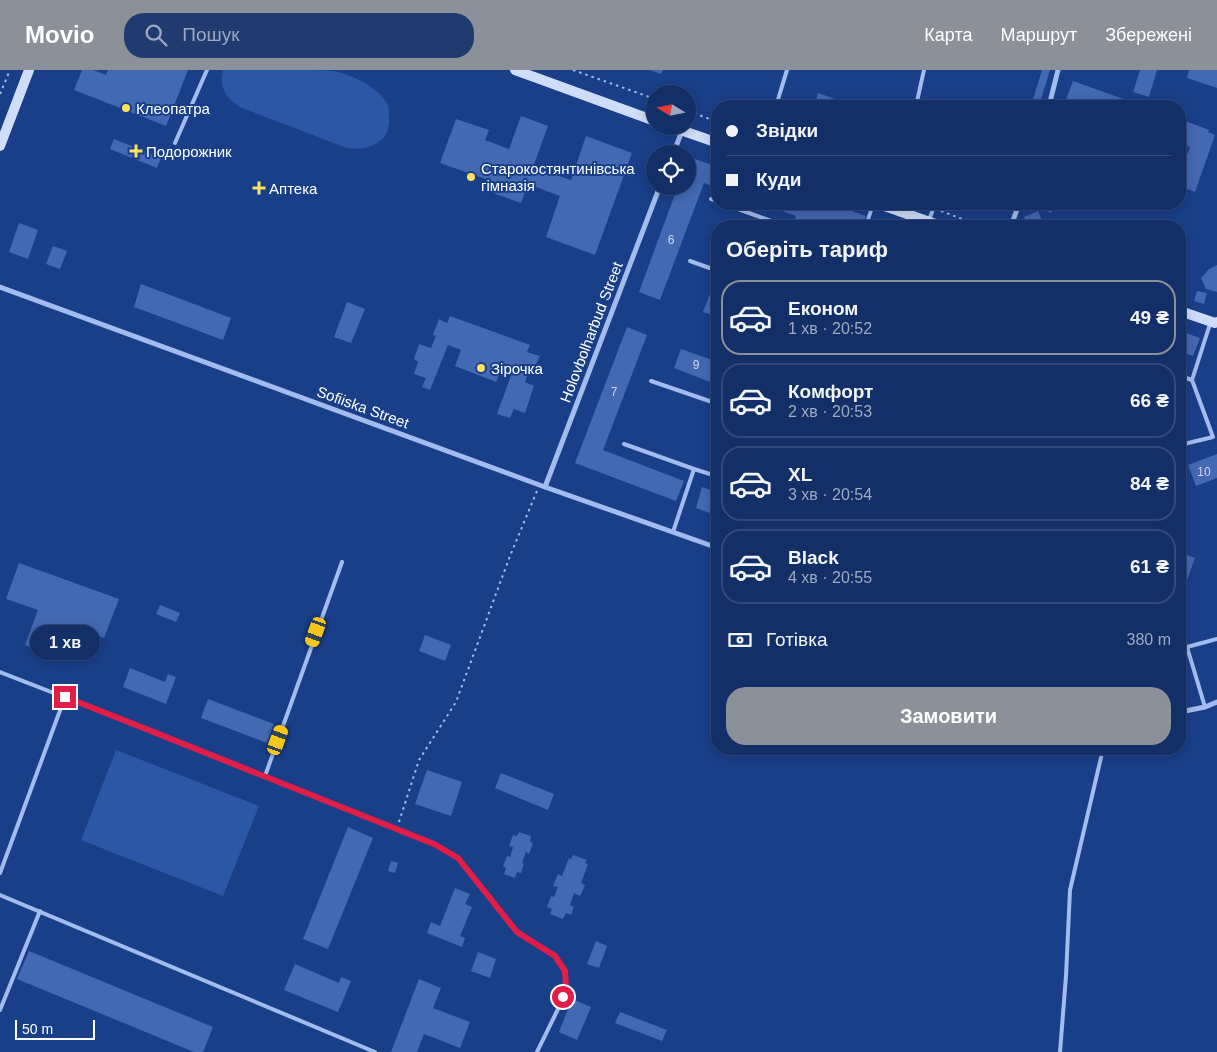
<!DOCTYPE html>
<html lang="uk">
<head>
<meta charset="utf-8">
<style>
	:root { --surface:#132f67; --page:#203b70; --text:#f1f3f6; --muted:#9da9c0; --line:#324a7b; --accent:#8c9099 }
	body { margin:0; font-family:Arial,sans-serif; background:var(--page); color:var(--text); height:100vh; display:flex; flex-direction:column; font-size:19px; white-space:nowrap }
	* { box-sizing:border-box; margin:0 }
	p { font-size:16px; color:var(--muted) }
	.icon { flex:none; width:28px; height:28px; fill:none; stroke:currentColor; stroke-width:2; stroke-linecap:round; stroke-linejoin:round }
	.map { position:relative; flex:1; overflow:hidden }
	.panel { position:absolute; left:711px; top:150px; width:475px; height:535px; display:flex; flex-direction:column; background:var(--surface); border-radius:20px; box-shadow:0 2px 12px #0003,0 0 0 1px var(--line) }
	.panel>* { flex:none }
	.banner { position:absolute; left:711px; top:30px; width:475px; height:110px; border-radius:20px; box-shadow:0 2px 12px #0003,0 0 0 1px var(--line); display:grid; align-content:center; height:110px; padding:0 15px; background:var(--surface) }
	.needle { width:32px; rotate:280deg }
	.controls { position:absolute; left:646px; top:15px; display:grid; gap:10px }
	.controls a { display:grid; place-items:center; width:50px; height:50px; border-radius:50%; background:var(--surface); box-shadow:0 2px 12px #0003,0 0 0 1px var(--line); font-size:25px }
	.scale { position:absolute; left:15px; bottom:12px; width:80px; box-sizing:border-box; padding-left:5px; border:2px solid #fff; border-top:0; font-size:14px; line-height:18px; white-space:nowrap; color:#fff; -webkit-text-stroke:4px #193f89; paint-order:stroke }
	.end { position:absolute; width:22px; height:22px; margin:-11px; border:6px solid #e11d48; background:#fff; box-shadow:0 0 0 2px #fff }
	.from { border-radius:50% }
	.bubble { position:absolute; height:35px; border-radius:18px; background:var(--surface); box-shadow:0 2px 12px #0003,0 0 0 1px var(--line); font-size:16px; font-weight:700; line-height:35px; text-align:center }
	.car { position:absolute; width:15px; height:30px; margin:-15px -8px; border-radius:6px; box-shadow:0 0 4px 1px #0007; background:linear-gradient(#f5c518 24%,#345 0 40%,#f5c518 0 76%,#345 0 86%,#f5c518 0) }
	.banner b { display:flex; align-items:center; gap:18px; height:48px; font-size:19px }
	.banner b+b { border-top:1px solid var(--line) }
	.banner i { width:12px; height:12px; background:var(--text) }
	ul { padding:0; list-style:none }
	li { display:flex; align-items:center; gap:15px; height:75px; margin:0 10px 8px; padding:0 5px; border:2px solid var(--line); border-radius:20px }
	li div { flex:1 }
	li b { display:block; font-size:19px }
	li em { font-style:normal; font-weight:700 }
	li.on { border-color:var(--accent) }
	li>.icon { width:45px; height:45px; stroke-width:1.5 }
	h2 { padding:0 15px; font-size:22px; line-height:60px }
	.pay { display:flex; align-items:center; gap:12px; height:55px; padding:0 15px; font-size:19px }
	.pay p { margin-inline-start:auto }
	.button { display:flex; gap:10px; margin-top:auto; padding:10px 15px }
	.button a { flex:1; height:58px; border-radius:20px; background:var(--accent); color:#fff; font-size:20px; font-weight:700; line-height:58px; text-align:center }
	header { display:flex; align-items:center; gap:30px; box-sizing:border-box; height:70px; padding:0 25px; background:var(--accent); color:#fff }
	header strong { font-size:24px }
	nav { display:flex; gap:28px; margin-inline-start:auto; font-size:18px }
	.search { width:350px; height:45px; background:var(--page); display:flex; align-items:center; gap:12px; box-sizing:border-box; padding:0 18px; border-radius:20px; color:var(--muted); font-size:19px }
	.map>svg:first-child { display:block }
	.green { fill:#2c57a7 }
	.building { fill:#4269b2 }
	.lines { fill:none; stroke-linecap:round; stroke-linejoin:round }
	.path { stroke:#a2bced; stroke-width:2; stroke-dasharray:2.5 4; stroke-linecap:butt }
	.lane { stroke:#a2bced; stroke-width:4 }
	.street { stroke:#a2bced; stroke-width:5 }
	.secondary { stroke:#cfddf9; stroke-width:10 }
	.route { stroke:#e11d48; stroke-width:6 }
	.poi-dot { fill:#ffe15e; stroke:#193f89; stroke-width:2 }
	.labels { text-anchor:middle; dominant-baseline:central; stroke-width:4; stroke-linejoin:round; paint-order:stroke }
	.number-label { font-size:12px; fill:#d0daec }
	.poi-label { font-size:15px; fill:#fff; stroke:#193f89; text-anchor:start }
	.street-label { font-size:15px; fill:#fff; stroke:#193f89 }
</style>
</head>
<body>
<header>
<strong>Movio</strong>
<div class="search"><svg class="icon" aria-label="search" viewBox="0 0 24 24"><circle cx="10" cy="10" r="6"/><path d="M15 15l6 6"/></svg>Пошук</div>
<nav><a>Карта</a><a>Маршрут</a><a>Збережені</a></nav>
</header>
<div class="map">
<svg width="1217" height="982" viewBox="0 0 1217 982">
	<rect width="100%" height="100%" fill="#193f89"/>
	<g class="green">
		<path d="M223 0C249 0 274 0 300 0 311 0 324 0 334 1 354 6 378 16 388 35 389 39 389 43 389 47 392 72 366 83 344 77L240 37C226 28 219 18 223 0Z"/>
		<polygon points="116,680 259,736 223,826 81,770"/>
	</g>
	<g class="building">
		<polygon points="82,0 93,0 106,5 108,0 188,0 166,56 74,20"/>
		<polygon points="650,0 663,0 661,4"/>
		<polygon points="1042,0 1050,0 1039,36 1031,36"/>
		<polygon points="1140,0 1157,0 1149,27 1133,22"/>
		<polygon points="1189,0 1217,0 1217,18 1187,8"/>
		<polygon points="1073,11 1143,36 1076,36 1065,32"/>
		<polygon points="818,23 855,36 820,36 815,34"/>
		<polygon points="783,31 797,36 781,36"/>
		<polygon points="521,46 548,56 533,97 571,110 586,66 632,83 595,185 546,167 560,126 528,114 521,133 490,122 494,112 440,93 456,49 489,60 485,70 509,79"/>
		<polygon points="1180,49 1209,60 1208,62 1215,65 1195,122 1180,116 1180,103 1190,77 1180,73"/>
		<polygon points="114,69 161,88 157,98 110,79"/>
		<polygon points="689,87 718,97 718,118 704,113 660,230 639,222 678,116 688,116 688,91"/>
		<polygon points="763,134 832,134 866,146 862,156 827,156 818,154 817,156 792,156 796,146"/>
		<polygon points="1029,134 1054,134 1051,143"/>
		<polygon points="1038,141 1044,156 1027,156 1024,147"/>
		<polygon points="19,153 38,160 28,189 9,182"/>
		<polygon points="53,176 67,181 60,199 46,194"/>
		<polygon points="1217,195 1217,222 1206,219 1201,208 1209,199"/>
		<polygon points="141,214 231,248 223,270 134,237"/>
		<polygon points="711,221 718,223 718,247 703,242"/>
		<polygon points="1197,221 1207,223 1204,234 1194,231"/>
		<polygon points="347,232 365,239 351,273 334,267"/>
		<polygon points="450,246 530,275 527,282 540,286 532,302 529,300 525,312 534,316 525,343 514,339 510,348 497,344 513,300 503,296 496,312 455,296 461,280 448,275 430,320 422,317 426,308 414,304 418,292 414,289 419,274 431,278 436,266 433,265 439,249 447,253"/>
		<polygon points="627,257 647,265 603,380 684,411 676,431 575,393"/>
		<polygon points="1180,261 1200,268 1193,286 1180,281"/>
		<polygon points="681,279 718,292 718,315 674,298"/>
		<polygon points="1217,384 1217,408 1196,416 1188,395"/>
		<polygon points="702,417 718,423 718,446 696,438"/>
		<polygon points="1180,482 1195,488 1187,510 1180,507"/>
		<polygon points="19,493 119,529 104,568 75,558 64,590 25,575 38,540 6,529"/>
		<polygon points="160,535 180,543 176,552 156,544"/>
		<polygon points="425,565 451,575 445,591 419,581"/>
		<polygon points="1180,596 1187,598 1180,616"/>
		<polygon points="130,598 165,612 168,604 176,607 166,634 123,617"/>
		<polygon points="208,629 274,654 267,673 201,648"/>
		<polygon points="427,700 462,712 451,746 415,734"/>
		<polygon points="501,703 554,724 548,740 495,718"/>
		<polygon points="348,757 373,768 328,879 303,869"/>
		<polygon points="519,762 531,766 530,772 533,773 529,784 526,782 522,793 524,794 521,803 517,802 515,808 504,804 506,798 503,796 507,786 510,787 513,777 509,776 513,765 517,766"/>
		<polygon points="573,785 587,790 585,793 588,794 581,813 585,815 580,826 574,823 570,835 574,837 571,845 566,843 563,849 550,844 552,839 547,837 551,826 554,827 558,817 553,816 558,804 562,806 569,788 571,789"/>
		<polygon points="391,791 398,793 395,803 388,801"/>
		<polygon points="455,818 470,824 465,834 472,837 460,866 465,868 462,877 427,863 431,852 440,856"/>
		<polygon points="596,871 607,876 599,898 587,894"/>
		<polygon points="29,881 213,957 203,982 194,982 17,909"/>
		<polygon points="478,882 496,889 490,908 471,901"/>
		<polygon points="295,894 339,913 341,907 351,911 338,942 284,920"/>
		<polygon points="419,909 441,918 433,938 470,952 460,978 424,964 417,982 391,982"/>
		<polygon points="572,929 591,937 577,970 559,962"/>
		<polygon points="620,942 667,960 662,971 615,953"/>
	</g>
	<g class="lines">
		<g class="path">
			<polyline points="573,0 655,29"/>
			<polyline points="0,24 10,0"/>
			<polyline points="688,41 718,52"/>
			<polyline points="922,134 927,136"/>
			<polyline points="941,141 981,156"/>
			<polyline points="399,752 419,690 456,632 510,486 537,421"/>
		</g>
		<g class="lane">
			<polyline points="776,36 787,0"/>
			<polyline points="916,36 924,0"/>
			<polyline points="175,73 207,0"/>
			<polyline points="711,129 718,131"/>
			<polyline points="724,134 774,152 773,156"/>
			<polyline points="929,150 935,134"/>
			<polyline points="866,156 873,134"/>
			<polyline points="690,191 718,201"/>
			<polyline points="1180,306 1192,310 1210,254"/>
			<polyline points="651,311 718,334"/>
			<polyline points="624,374 694,399"/>
			<polyline points="1180,375 1213,367 1192,310"/>
			<polyline points="673,462 694,399 713,405 718,390"/>
			<polyline points="1180,525 1182,526"/>
			<polyline points="0,602 131,653 434,774 458,788 517,862 555,886 565,901 566,917 559,937 537,982"/>
			<polyline points="1205,637 1187,577 1217,569"/>
			<polyline points="265,706 342,492"/>
			<polyline points="0,803 65,627"/>
			<polyline points="0,825 375,982"/>
			<polyline points="0,940 40,841"/>
			<polyline points="1060,982 1066,906 1070,820 1103,679"/>
		</g>
		<g class="street">
			<polyline points="1049,36 1058,0"/>
			<polyline points="673,84 682,61"/>
			<polyline points="1011,156 1019,134"/>
			<polyline points="0,217 545,417 718,478"/>
			<polyline points="545,417 660,116"/>
			<polyline points="1180,642 1205,637 1217,632"/>
		</g>
		<g class="secondary">
			<polyline points="515,0 655,51"/>
			<polyline points="669,56 718,73"/>
			<polyline points="0,76 29,0"/>
			<polyline points="879,134 941,156"/>
			<polyline points="1180,241 1215,253 1217,252"/>
		</g>
	</g>
	<g class="lines">
		<polyline class="route" points="65,627 131,653 434,774 458,788 517,862 555,886 565,901 566,917 563,927"/>
	</g>
	<g class="poi-dot">
		<circle cx="126" cy="38" r="5"/>
		<path d="M133.5 73.5h5v5h5v5h-5v5h-5v-5h-5v-5h5z"/>
		<circle cx="471" cy="107" r="5"/>
		<path d="M256.5 110.5h5v5h5v5h-5v5h-5v-5h-5v-5h5z"/>
		<circle cx="481" cy="298" r="5"/>
	</g>
	<g class="labels">
		<g class="number-label">
			<text x="671" y="170">6</text>
			<text x="696" y="295">9</text>
			<text x="614" y="322">7</text>
			<text x="1204" y="402">10</text>
		</g>
		<g class="poi-label">
			<text x="136" y="38">Клеопатра</text>
			<text x="146" y="81">Подорожник</text>
			<text x="481" y="98">Старокостянтинівська<tspan x="481" dy="17">гімназія</tspan></text>
			<text x="269" y="118">Аптека</text>
			<text x="491" y="298">Зірочка</text>
		</g>
		<g class="street-label">
			<text transform="translate(591 262) rotate(-69)">Holovbolharbud Street</text>
			<text transform="translate(363 337) rotate(20)">Sofiiska Street</text>
		</g>
	</g>
</svg>
<div class="controls">
<a><svg class="needle" viewBox="-14 -14 28 28"><path d="M0-13l5 13h-10z" fill="#e53935"/><path d="M0 13l5-13h-10z" fill="#9da9c0"/></svg></a>
<a><svg class="icon" aria-label="locate" viewBox="0 0 24 24"><circle cx="12" cy="12" r="6"/><path d="M12 2v4M12 18v4M2 12h4M18 12h4"/></svg></a>
</div>
<div class="scale">50 m</div>
<i class="end from" style="left:563px;top:927px"></i>
<i class="end" style="left:65px;top:627px"></i>
<div class="bubble" style="left:30px;top:555px;width:70px">1 хв</div>
<i class="car" style="left:316px;top:562px;rotate:200deg"></i>
<i class="car" style="left:278px;top:670px;rotate:20deg"></i>
<div class="banner">
<b><i class="from"></i>Звідки</b>
<b><i></i>Куди</b>
</div>
<section class="panel">
<h2>Оберіть тариф</h2>
<ul>
<li class="on"><svg class="icon" aria-label="car" viewBox="0 0 24 24"><path d="M5 17H2v-5l4-1 3-4h7l3 4 3 1v5h-3M9 17h6M6 11h13"/><circle cx="7" cy="17" r="2"/><circle cx="17" cy="17" r="2"/></svg><div><b>Економ</b><p>1 хв · 20:52</p></div><em>49 ₴</em></li>
<li><svg class="icon" aria-label="car" viewBox="0 0 24 24"><path d="M5 17H2v-5l4-1 3-4h7l3 4 3 1v5h-3M9 17h6M6 11h13"/><circle cx="7" cy="17" r="2"/><circle cx="17" cy="17" r="2"/></svg><div><b>Комфорт</b><p>2 хв · 20:53</p></div><em>66 ₴</em></li>
<li><svg class="icon" aria-label="car" viewBox="0 0 24 24"><path d="M5 17H2v-5l4-1 3-4h7l3 4 3 1v5h-3M9 17h6M6 11h13"/><circle cx="7" cy="17" r="2"/><circle cx="17" cy="17" r="2"/></svg><div><b>XL</b><p>3 хв · 20:54</p></div><em>84 ₴</em></li>
<li><svg class="icon" aria-label="car" viewBox="0 0 24 24"><path d="M5 17H2v-5l4-1 3-4h7l3 4 3 1v5h-3M9 17h6M6 11h13"/><circle cx="7" cy="17" r="2"/><circle cx="17" cy="17" r="2"/></svg><div><b>Black</b><p>4 хв · 20:55</p></div><em>61 ₴</em></li>
</ul>
<div class="pay"><svg class="icon" aria-label="cash" viewBox="0 0 24 24"><path d="M3 7h18v10H3z"/><circle cx="12" cy="12" r="2"/></svg>Готівка<p>380 m</p></div>
<div class="button"><a>Замовити</a></div>
</section>
</div>
</body>
</html>
